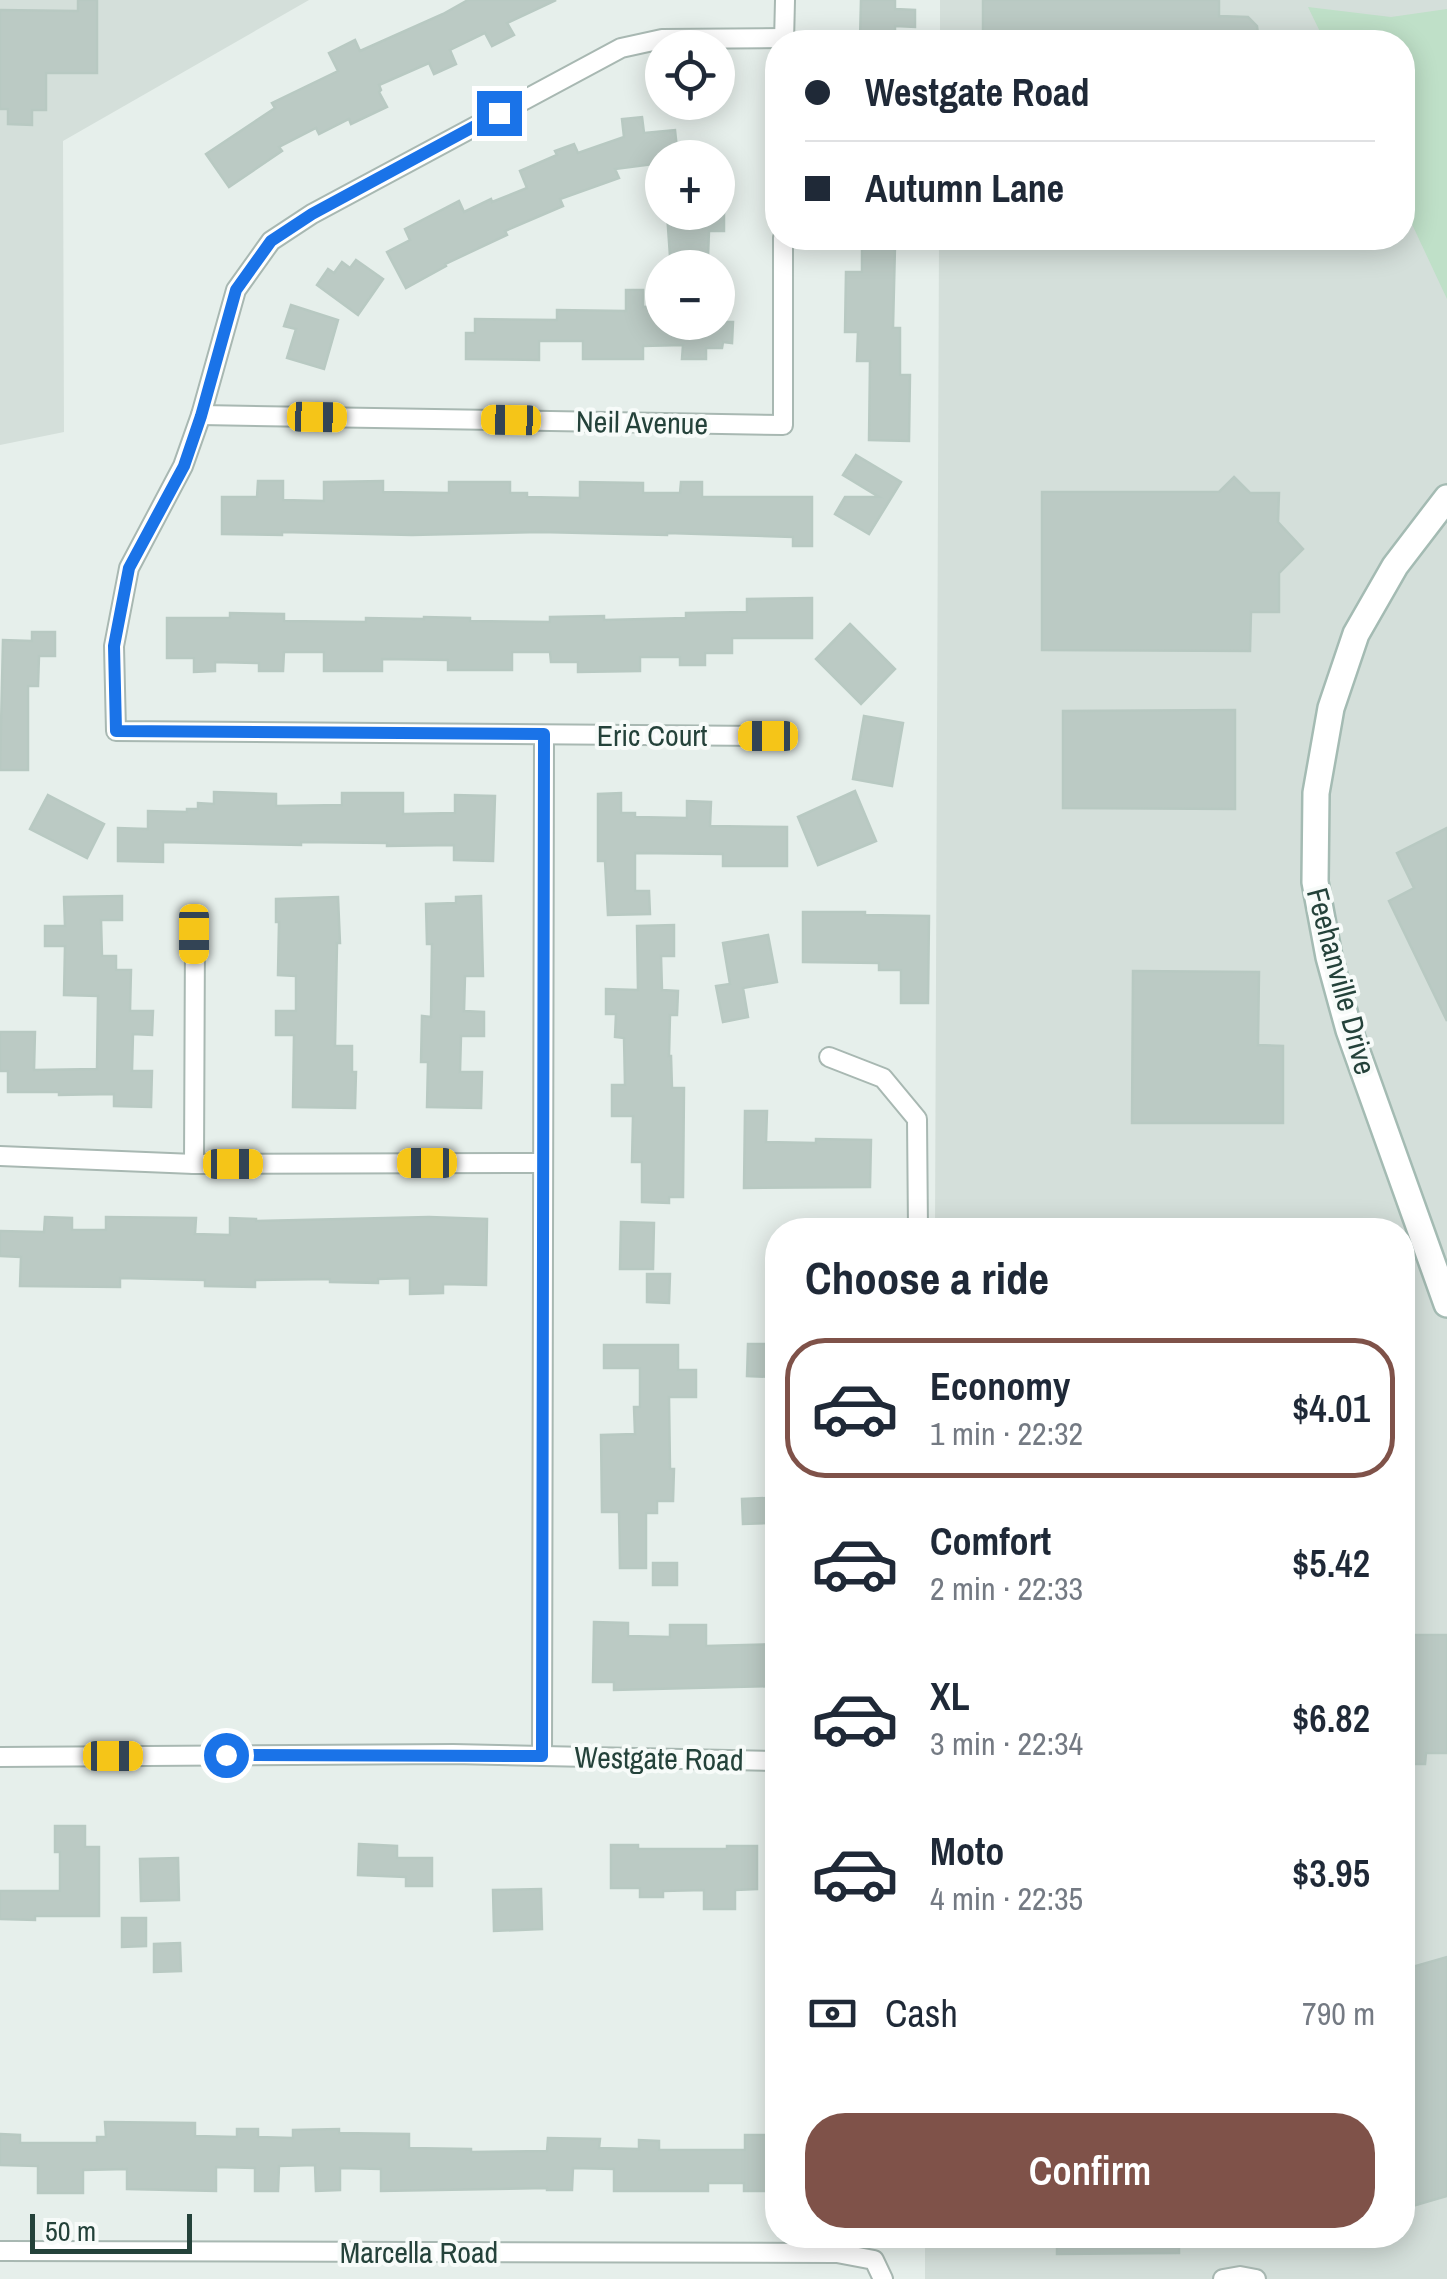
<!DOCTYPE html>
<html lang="en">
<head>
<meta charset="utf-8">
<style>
	:root { --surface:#fff; --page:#f2f2f3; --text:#1f2937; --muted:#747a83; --line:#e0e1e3; --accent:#7f5249 }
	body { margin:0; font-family:"Archivo Narrow",sans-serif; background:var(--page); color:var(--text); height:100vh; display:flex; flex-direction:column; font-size:38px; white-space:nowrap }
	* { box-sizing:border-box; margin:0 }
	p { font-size:32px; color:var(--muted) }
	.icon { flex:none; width:55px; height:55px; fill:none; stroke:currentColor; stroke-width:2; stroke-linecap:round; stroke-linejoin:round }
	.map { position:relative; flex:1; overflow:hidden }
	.panel { position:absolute; left:765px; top:1218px; width:650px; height:1030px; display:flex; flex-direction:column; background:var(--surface); border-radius:40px; box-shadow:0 5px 25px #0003 }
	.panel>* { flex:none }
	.banner { position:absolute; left:765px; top:30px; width:650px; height:220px; border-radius:40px; box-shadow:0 5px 25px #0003; display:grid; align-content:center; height:220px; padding:0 40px; background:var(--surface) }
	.buttons { position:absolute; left:645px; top:30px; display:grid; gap:20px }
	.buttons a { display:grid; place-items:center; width:90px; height:90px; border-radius:50%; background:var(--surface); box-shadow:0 5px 25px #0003; font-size:50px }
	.scale { position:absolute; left:30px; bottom:25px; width:162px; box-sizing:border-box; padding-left:10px; border:5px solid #24423a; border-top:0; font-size:28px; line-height:35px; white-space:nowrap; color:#24423a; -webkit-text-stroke:8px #f7fbf9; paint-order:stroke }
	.end { position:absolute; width:45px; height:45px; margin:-22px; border:12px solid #1a73e8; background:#fff; box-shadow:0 0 0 5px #fff }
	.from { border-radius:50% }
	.car { position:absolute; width:30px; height:60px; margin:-30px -15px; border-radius:12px; box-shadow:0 0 8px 2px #0007; background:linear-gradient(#f5c518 24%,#345 0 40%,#f5c518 0 76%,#345 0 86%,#f5c518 0) }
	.banner b { display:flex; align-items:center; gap:35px; height:95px; font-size:38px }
	.banner b+b { border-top:2px solid var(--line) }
	.banner i { width:25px; height:25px; background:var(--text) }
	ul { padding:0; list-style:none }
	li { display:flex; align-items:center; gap:30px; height:140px; margin:0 20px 15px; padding:0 20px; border:5px solid transparent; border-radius:40px }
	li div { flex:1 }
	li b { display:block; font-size:38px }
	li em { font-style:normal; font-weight:600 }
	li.active { border-color:var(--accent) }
	li>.icon { width:90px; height:90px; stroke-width:1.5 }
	h2 { padding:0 40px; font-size:45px; line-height:120px }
	.pay { display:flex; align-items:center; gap:25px; height:110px; padding:0 40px; font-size:38px }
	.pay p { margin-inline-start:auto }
	.primary-button { display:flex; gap:20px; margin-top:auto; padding:20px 40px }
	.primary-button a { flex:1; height:115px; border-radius:40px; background:var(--accent); color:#fff; font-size:40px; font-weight:600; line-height:115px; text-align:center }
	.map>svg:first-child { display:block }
	.built { fill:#d4dfda }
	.green { fill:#bfe0c8 }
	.building { fill:#bbcac4; stroke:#b8c9c2; stroke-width:2.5 }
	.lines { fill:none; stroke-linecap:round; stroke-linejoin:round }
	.street-casing { stroke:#a8b8b2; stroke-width:22 }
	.secondary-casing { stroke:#a4bbb3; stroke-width:30 }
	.street { stroke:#fff; stroke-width:18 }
	.secondary { stroke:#fff; stroke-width:25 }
	.route { stroke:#1a73e8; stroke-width:12 }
	.labels { text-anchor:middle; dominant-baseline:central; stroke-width:8; stroke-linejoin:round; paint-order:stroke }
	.street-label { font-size:30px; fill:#24423a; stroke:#f7fbf9 }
</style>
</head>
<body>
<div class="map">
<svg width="1447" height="2279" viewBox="0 0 1447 2279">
	<rect width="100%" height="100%" fill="#e6efeb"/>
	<g class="built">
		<polygon points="0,0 309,0 63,141 64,432 0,445"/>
		<polygon points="940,0 1447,0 1447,2279 925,2279 925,2242 937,2242 937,2235 1402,2235 1402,1230 935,1230 939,238 1402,238 1402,42 940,42"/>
	</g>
	<polygon class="green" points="1308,7 1391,17 1447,9 1447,299 1403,205 1402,42 1325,42"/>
	<g class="building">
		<polygon points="78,0 97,0 97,73 46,73 46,110 32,110 32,125 8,124 8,109 0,109 0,10 78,11"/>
		<polygon points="468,0 556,0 507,23 514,35 492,46 485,33 450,50 456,64 434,74 429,63 379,85 381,90 379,92 387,107 351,124 349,119 319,134 316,128 279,147 282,151 229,187 206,154 275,108 272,103 338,71 329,53 355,40 360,51 443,14"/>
		<polygon points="861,0 895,0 895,9 915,10 915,27 895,26 895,41 860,40"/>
		<polygon points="983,0 1219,0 1219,16 1248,17 1257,26 1259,42 983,42"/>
		<polygon points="642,117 644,133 675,130 678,158 662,158 662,163 615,169 619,178 560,199 563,206 505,231 507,235 445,264 446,266 406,288 387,252 410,240 405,229 459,201 464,212 491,199 492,202 527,188 520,171 557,155 555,151 574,144 578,153 624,137 622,119"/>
		<polygon points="698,212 724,212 724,231 709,231 708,257 670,256 667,213"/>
		<polygon points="862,246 895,246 893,328 900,328 900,375 910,375 909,441 869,440 870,361 857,361 858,332 845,332 846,272 862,272"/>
		<polygon points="356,260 383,279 358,315 317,285 328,269 334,273 342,262 350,268"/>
		<polygon points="626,290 643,290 643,307 662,306 662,322 733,322 732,343 723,342 722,348 706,348 706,359 682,359 683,345 643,346 643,359 583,359 583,341 539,341 539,360 466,359 466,333 475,333 475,319 557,320 557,310 626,311"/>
		<polygon points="291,305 338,320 324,369 287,358 296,329 284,326"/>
		<polygon points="856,455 901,482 869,534 835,514 845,497 879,497 843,475"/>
		<polygon points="1234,477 1250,493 1279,493 1278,522 1303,549 1279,573 1279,612 1251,612 1250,651 1042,650 1042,492 1219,492"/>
		<polygon points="258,481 283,481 283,500 324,501 324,482 383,481 383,492 449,493 449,482 510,482 510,493 527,493 527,497 580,498 580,482 643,483 643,493 680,493 681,482 702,482 702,497 812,497 812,546 793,546 793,537 667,533 667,535 540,532 412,535 282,532 282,535 222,534 222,497 257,497"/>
		<polygon points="812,598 812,638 732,638 732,653 705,653 705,665 680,665 680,657 640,657 640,671 578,672 578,662 551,662 550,652 512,652 512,670 448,670 448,660 382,659 382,671 324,671 324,652 284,652 283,671 259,671 259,663 215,662 215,671 194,672 194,658 167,658 167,618 230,618 230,613 284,614 284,621 366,622 366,618 424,619 424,617 470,618 470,621 550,622 550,617 604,616 604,620 686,618 686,613 747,612 747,599"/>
		<polygon points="850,624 895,669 861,704 816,659"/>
		<polygon points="32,632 55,632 55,656 39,656 38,686 28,686 28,770 0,770 3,640 32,641"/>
		<polygon points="1235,710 1235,809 1063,808 1063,711"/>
		<polygon points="864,716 903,723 892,786 853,779"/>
		<polygon points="855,791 876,841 818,865 798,817"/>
		<polygon points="214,792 276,794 276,806 342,805 342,793 403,793 403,814 455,813 455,795 495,796 493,861 454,860 454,845 387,846 387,843 301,842 301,845 163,842 163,862 118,861 118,828 148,829 148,811 187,812 187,809 198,809 198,803 214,804"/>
		<polygon points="621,793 621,813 635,813 635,817 687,818 687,801 711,802 710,826 787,827 787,866 723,866 723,854 635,853 635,891 649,891 650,914 608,915 605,861 598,861 598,794"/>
		<polygon points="48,795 104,824 87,858 30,829"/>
		<polygon points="1447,828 1447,1021 1389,901 1414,888 1397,853"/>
		<polygon points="122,896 122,920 101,920 102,956 116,956 116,970 131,970 130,1011 153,1011 152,1035 133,1034 132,1071 152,1071 151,1107 114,1106 114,1094 59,1095 59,1092 8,1092 8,1071 0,1071 0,1032 35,1032 34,1070 97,1069 98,996 64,995 65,946 45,946 45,926 65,926 64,897"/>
		<polygon points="481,896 483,976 465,976 464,1011 484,1012 484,1036 461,1036 460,1072 482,1072 481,1108 427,1107 428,1062 421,1062 422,1016 431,1017 432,944 427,944 426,904 456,903 456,897"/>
		<polygon points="338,897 340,943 337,943 335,1046 352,1046 352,1072 356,1072 355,1108 293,1107 294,1035 276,1035 276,1011 296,1011 296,976 278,975 279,922 276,922 276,899"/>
		<polygon points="803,912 865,912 865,915 929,916 928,1003 901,1003 901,970 879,970 879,963 803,962"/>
		<polygon points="674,925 674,956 661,956 662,990 678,991 677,1015 670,1015 669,1056 671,1056 672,1088 684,1088 683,1197 669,1197 669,1203 642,1202 642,1162 632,1162 633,1116 612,1116 612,1085 625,1085 624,1038 615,1037 616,1014 606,1014 606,989 638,990 637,926"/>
		<polygon points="768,935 777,982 743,988 748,1017 723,1022 716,986 730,984 723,943"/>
		<polygon points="1133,971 1259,972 1258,1045 1283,1046 1283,1123 1132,1123"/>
		<polygon points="745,1111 767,1111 766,1142 816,1143 816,1139 871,1140 870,1187 744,1188"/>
		<polygon points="45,1217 72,1218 72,1230 106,1230 106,1217 196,1218 195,1234 230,1235 230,1218 256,1219 256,1221 429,1217 487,1219 486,1285 443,1284 443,1293 410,1294 410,1278 378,1279 378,1283 330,1282 330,1279 255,1280 255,1287 205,1286 205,1280 120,1278 120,1287 20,1286 21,1257 0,1256 0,1231 44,1232"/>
		<polygon points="621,1222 654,1223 653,1269 620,1269"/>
		<polygon points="647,1274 670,1274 669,1303 647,1302"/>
		<polygon points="748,1344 773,1344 772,1377 747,1376"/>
		<polygon points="604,1345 678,1345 678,1370 696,1370 696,1397 669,1397 670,1469 674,1469 673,1501 657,1501 657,1513 646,1513 646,1568 620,1568 619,1512 602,1512 601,1435 635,1434 634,1407 640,1407 640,1368 604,1368"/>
		<polygon points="767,1498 768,1523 743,1524 742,1499"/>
		<rect x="653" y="1563" width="24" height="22"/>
		<polygon points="594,1622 628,1623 628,1636 670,1637 670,1625 706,1625 706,1646 778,1644 778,1686 614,1690 614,1682 593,1682"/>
		<polygon points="1402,1635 1447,1635 1447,1753 1426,1753 1425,1764 1402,1764"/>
		<polygon points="55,1826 85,1826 85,1847 99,1847 99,1916 35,1916 35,1920 0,1919 0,1891 60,1891 60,1852 55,1852"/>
		<polygon points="359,1844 397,1846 397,1858 432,1858 432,1886 406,1886 406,1877 358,1875"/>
		<polygon points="611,1845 638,1845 638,1849 727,1849 727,1846 757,1846 757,1889 735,1890 735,1909 704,1909 704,1890 663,1891 663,1897 640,1897 640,1888 611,1888"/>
		<polygon points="178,1858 179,1900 141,1901 140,1859"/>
		<polygon points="541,1889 542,1929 494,1931 493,1890"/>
		<polygon points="122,1918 146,1918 146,1946 122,1947"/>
		<polygon points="180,1943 181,1971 154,1972 154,1944"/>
		<polygon points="1447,1957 1447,2196 1402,2209 1402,1970"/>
		<polygon points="105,2122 195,2123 195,2136 237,2137 237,2129 258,2129 258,2137 293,2138 293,2130 339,2129 339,2133 409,2134 409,2148 471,2149 471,2152 547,2151 548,2138 600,2139 599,2148 639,2149 639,2140 659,2141 659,2150 745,2150 745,2135 778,2135 778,2191 744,2191 744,2183 708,2183 708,2191 614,2191 614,2169 573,2168 572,2190 547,2190 547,2188 381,2191 381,2169 340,2168 340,2190 316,2191 315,2165 279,2166 278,2191 255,2191 255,2168 216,2167 216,2191 127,2189 127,2169 83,2170 83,2193 38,2193 38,2166 0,2165 0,2134 20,2135 20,2143 97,2143 97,2137 106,2137"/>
		<polygon points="1057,2235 1179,2235 1179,2253 1057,2254"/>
	</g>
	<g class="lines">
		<g class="street-casing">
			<g id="street">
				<polyline points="784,42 785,0"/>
				<polyline points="201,415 783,425 783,238"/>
				<polyline points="768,736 116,731 114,646 129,568 183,466 201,415 236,290 271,241 312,214 621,48 662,39 784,38"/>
				<polyline points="829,1057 883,1078 917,1119 918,1230"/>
				<polyline points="0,1156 194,1164 543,1163"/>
				<polyline points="194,1164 195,934"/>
				<polyline points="542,1756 544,735"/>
				<polyline points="0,1757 453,1754 778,1761"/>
				<polyline points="0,2251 837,2253 874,2260 883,2279"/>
				<polyline points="1223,2279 1240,2276 1256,2279"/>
			</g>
		</g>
		<g class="secondary-casing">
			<polyline id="secondary" points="1447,498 1395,566 1356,634 1331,708 1316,793 1315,882 1329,957 1349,1030 1447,1304"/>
		</g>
		<use href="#street" class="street"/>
		<use href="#secondary" class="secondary"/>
	</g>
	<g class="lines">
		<polyline class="route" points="226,1755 542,1756 544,734 116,731 114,646 129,568 184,466 201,416 236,290 271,241 312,214 499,113"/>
	</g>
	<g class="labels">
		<g class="street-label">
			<text transform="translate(642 422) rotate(1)">Neil Avenue</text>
			<text x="652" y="735">Eric Court</text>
			<text transform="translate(1342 981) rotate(75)">Feehanville Drive</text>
			<text transform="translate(659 1758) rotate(1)">Westgate Road</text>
			<text x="419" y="2252">Marcella Road</text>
		</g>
	</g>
</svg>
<div class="buttons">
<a><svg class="icon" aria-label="locate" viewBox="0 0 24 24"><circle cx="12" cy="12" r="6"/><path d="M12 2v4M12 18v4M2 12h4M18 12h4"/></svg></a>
<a>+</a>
<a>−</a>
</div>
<div class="scale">50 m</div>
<i class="end from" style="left:226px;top:1755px"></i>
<i class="end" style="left:499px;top:113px"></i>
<i class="car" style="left:317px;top:417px;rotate:91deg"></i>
<i class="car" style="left:511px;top:420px;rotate:271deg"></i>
<i class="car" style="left:768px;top:736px;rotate:270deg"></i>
<i class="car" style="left:194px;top:934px;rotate:180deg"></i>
<i class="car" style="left:427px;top:1163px;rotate:270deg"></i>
<i class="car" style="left:233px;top:1164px;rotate:90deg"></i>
<i class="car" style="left:113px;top:1756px;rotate:90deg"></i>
<div class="banner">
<b><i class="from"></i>Westgate Road</b>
<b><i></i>Autumn Lane</b>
</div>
<section class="panel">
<h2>Choose a ride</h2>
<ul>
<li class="active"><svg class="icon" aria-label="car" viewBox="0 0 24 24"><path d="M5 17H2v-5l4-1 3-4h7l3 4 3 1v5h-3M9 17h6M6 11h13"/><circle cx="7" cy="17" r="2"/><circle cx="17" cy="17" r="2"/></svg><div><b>Economy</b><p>1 min · 22:32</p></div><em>$4.01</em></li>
<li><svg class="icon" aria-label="car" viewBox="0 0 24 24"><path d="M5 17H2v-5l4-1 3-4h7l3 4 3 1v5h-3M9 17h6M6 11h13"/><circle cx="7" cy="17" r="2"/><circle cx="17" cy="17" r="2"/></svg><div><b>Comfort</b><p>2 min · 22:33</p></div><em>$5.42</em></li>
<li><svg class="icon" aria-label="car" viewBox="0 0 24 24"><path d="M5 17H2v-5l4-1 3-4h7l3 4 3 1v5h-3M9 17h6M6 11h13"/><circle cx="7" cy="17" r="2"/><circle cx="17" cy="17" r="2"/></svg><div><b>XL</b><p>3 min · 22:34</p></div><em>$6.82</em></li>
<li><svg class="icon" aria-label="car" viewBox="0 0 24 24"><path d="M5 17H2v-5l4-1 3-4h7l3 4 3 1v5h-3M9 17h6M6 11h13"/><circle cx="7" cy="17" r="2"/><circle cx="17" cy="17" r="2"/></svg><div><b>Moto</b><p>4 min · 22:35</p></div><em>$3.95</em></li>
</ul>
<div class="pay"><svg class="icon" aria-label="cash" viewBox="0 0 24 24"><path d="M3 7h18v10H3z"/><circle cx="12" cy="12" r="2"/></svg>Cash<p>790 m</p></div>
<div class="primary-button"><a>Confirm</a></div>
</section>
</div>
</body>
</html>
